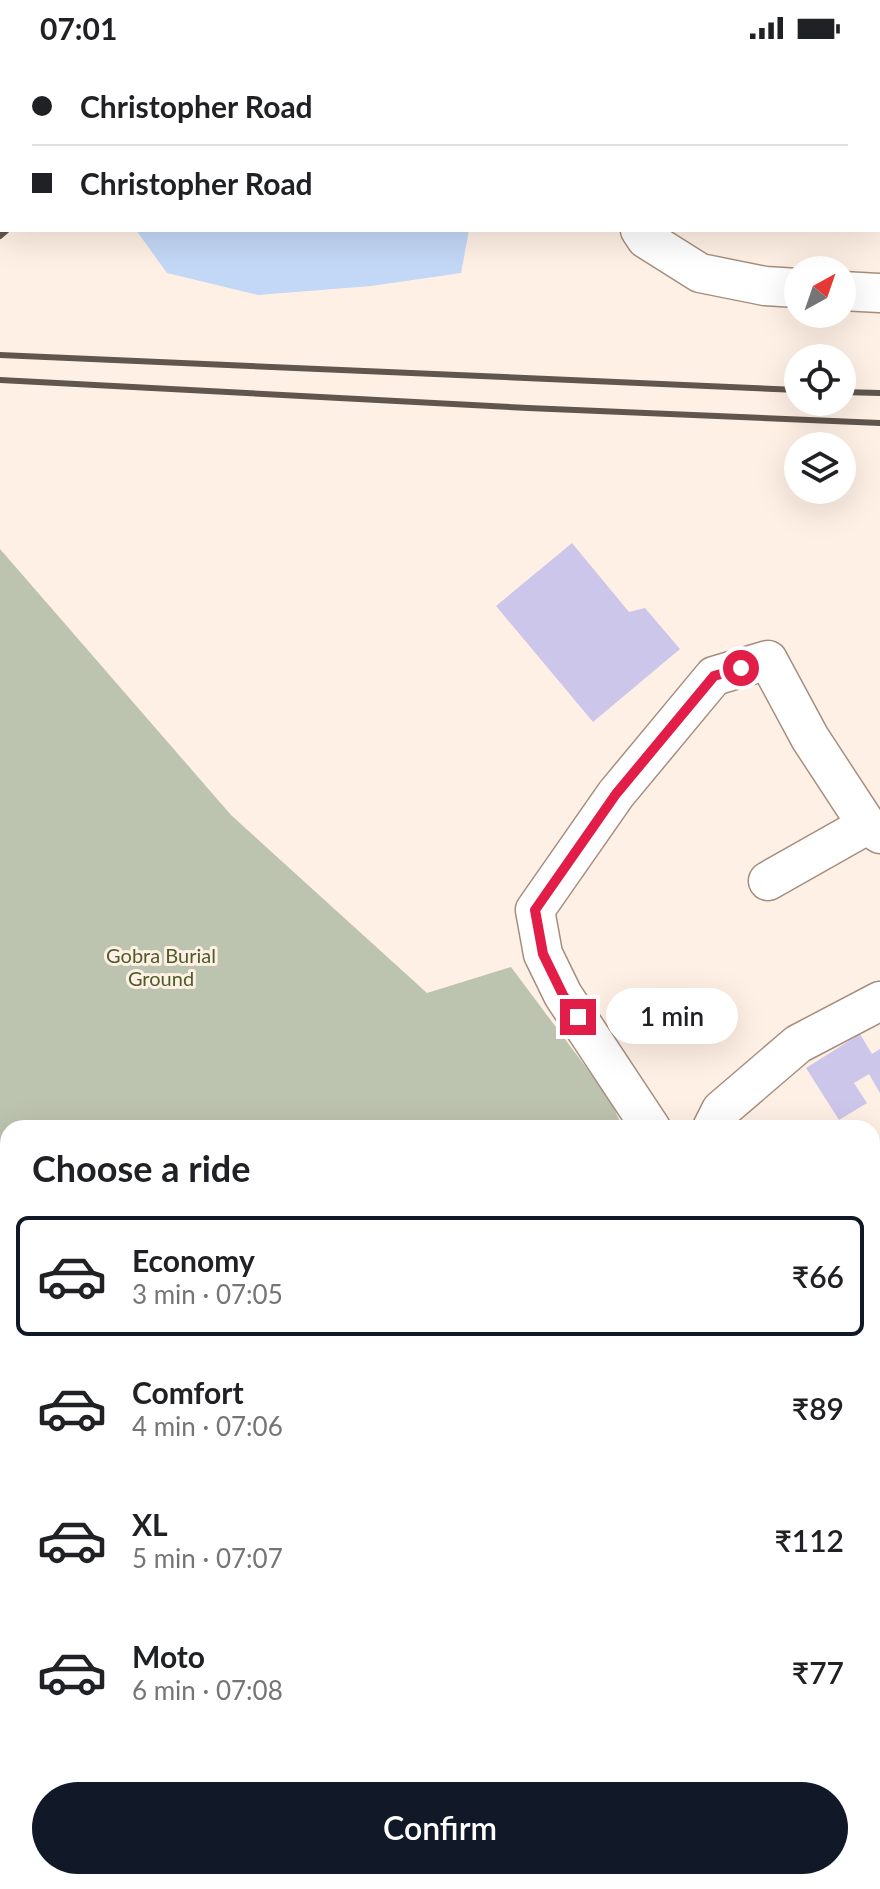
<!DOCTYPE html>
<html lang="en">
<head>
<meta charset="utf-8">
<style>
	:root { --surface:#fff; --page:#f6f6f6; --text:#202124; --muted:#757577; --line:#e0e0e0; --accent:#111827 }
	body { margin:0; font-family:Lato,sans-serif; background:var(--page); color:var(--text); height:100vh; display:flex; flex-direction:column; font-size:30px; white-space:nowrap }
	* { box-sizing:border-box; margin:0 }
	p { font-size:26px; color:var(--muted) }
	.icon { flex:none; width:44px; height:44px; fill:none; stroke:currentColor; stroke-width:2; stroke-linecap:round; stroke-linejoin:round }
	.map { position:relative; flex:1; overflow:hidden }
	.side { position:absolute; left:0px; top:1064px; width:880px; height:770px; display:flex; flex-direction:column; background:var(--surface); border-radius:24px 24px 0 0; box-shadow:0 8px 32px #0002 }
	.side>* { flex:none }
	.top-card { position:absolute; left:0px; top:0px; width:880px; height:176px; box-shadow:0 8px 32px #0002; display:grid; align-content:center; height:176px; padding:0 32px; background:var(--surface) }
	.needle { width:52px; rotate:40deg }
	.buttons { position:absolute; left:784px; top:200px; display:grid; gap:16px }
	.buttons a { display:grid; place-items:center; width:72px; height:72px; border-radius:50%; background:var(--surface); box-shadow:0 8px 32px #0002; font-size:40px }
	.end { position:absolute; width:36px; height:36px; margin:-18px; border:10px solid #e11d48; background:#fff; box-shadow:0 0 0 4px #fff }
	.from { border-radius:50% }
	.bubble { position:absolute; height:56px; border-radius:28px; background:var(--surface); box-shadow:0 8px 32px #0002; font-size:26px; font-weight:600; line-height:56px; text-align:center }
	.top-card b { display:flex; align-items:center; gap:28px; height:76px; font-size:30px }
	.top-card b+b { border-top:2px solid var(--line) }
	.top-card i { width:20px; height:20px; background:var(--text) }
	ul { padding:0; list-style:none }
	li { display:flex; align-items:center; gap:24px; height:120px; margin:0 16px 12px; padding:0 16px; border:4px solid transparent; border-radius:12px }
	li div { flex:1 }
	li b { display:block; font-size:30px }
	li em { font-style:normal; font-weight:600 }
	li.active { border-color:var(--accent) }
	li>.icon { width:72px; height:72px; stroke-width:1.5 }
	h2 { padding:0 32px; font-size:36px; line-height:96px }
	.primary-button { display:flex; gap:16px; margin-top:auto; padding:16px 32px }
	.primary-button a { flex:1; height:92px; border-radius:48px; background:var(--accent); color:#fff; font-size:32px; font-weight:600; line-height:92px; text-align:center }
	.status { display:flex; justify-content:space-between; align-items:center; height:56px; padding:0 40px; background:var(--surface); direction:ltr }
	.status svg { height:22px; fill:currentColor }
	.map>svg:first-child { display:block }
	.green { fill:#bcc3ae }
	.water { fill:#c3d7f6 }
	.building { fill:#ccc6ea }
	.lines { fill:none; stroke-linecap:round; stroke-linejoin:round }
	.minor-casing { stroke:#a58e7e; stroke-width:41 }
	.minor { stroke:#fff; stroke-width:38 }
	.rail { stroke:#61564e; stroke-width:6 }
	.route { stroke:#e11d48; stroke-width:10 }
	.labels { text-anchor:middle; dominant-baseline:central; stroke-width:6; stroke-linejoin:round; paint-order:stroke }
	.park-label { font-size:20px; fill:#4d5d29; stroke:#fff0e5 }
</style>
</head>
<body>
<div class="status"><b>07:01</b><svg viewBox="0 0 49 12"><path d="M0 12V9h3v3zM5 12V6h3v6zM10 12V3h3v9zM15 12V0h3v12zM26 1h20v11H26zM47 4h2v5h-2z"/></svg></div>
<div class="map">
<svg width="880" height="1833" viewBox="0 0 880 1833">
	<rect width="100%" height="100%" fill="#fff0e5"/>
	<g class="green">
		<polygon points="0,493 231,759 427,937 511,911 609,1042 623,1072 8,1072 8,1826 175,1826 117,1831 0,1833"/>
		<polygon points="308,1826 686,1826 681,1833 358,1833 356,1831"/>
	</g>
	<g class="water">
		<polygon points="136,174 469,174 461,217 371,230 258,239 167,217"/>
		<polygon points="466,1826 616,1826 610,1833 471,1833"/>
	</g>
	<g class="building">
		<polygon points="572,487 629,556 645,552 680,593 593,666 496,550"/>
		<polygon points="860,978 872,998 880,993 880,1037 869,1018 854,1027 867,1047 839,1064 806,1012"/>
		<polygon points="880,1087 880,1129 872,1114 872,1091"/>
		<polygon points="880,1442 880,1482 872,1486 872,1446"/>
	</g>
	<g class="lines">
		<g class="minor-casing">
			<g id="minor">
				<polyline points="530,0 531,2"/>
				<polyline points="863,2 875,0"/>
				<polyline points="640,174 646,183 700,217 765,230 798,232"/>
				<polyline points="842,235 880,237"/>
				<polyline points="768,825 867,769"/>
				<polyline points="651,1072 563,939 543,898 535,854 616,738 714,620 768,604 810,682 867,769 880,778"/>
				<polyline points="712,1072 721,1054 798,988 880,945"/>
				<polyline points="872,1323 880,1319"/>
				<polyline points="872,1565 880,1590"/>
				<polyline points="872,1640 880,1627"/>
				<polyline points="714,1833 718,1826"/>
			</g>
		</g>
		<use href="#minor" class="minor"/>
		<g class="rail">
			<polyline points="126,2 129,0"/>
			<polyline points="179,2 181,0"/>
			<polyline points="0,123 2,121"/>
			<polyline points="0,180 7,174"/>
			<polyline points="0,299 798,334"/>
			<polyline points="0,324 528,352 880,367"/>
			<polyline points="842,336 880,337"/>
		</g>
	</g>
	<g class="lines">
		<polyline class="route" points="578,961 563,939 543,898 535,854 616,738 714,620 741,612"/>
	</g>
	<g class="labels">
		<g class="park-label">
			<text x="161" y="899">Gobra Burial<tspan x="161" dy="23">Ground</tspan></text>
		</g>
	</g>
</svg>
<div class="buttons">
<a><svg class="needle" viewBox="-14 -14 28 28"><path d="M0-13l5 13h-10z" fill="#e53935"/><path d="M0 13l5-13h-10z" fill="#757577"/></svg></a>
<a><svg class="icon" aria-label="locate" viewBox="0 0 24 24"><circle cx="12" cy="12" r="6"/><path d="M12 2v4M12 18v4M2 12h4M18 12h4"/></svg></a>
<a><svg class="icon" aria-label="layers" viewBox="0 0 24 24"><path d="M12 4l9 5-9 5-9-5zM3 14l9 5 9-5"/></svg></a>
</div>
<i class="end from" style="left:741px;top:612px"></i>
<i class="end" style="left:578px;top:961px"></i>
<div class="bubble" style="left:606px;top:932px;width:132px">1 min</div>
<div class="top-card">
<b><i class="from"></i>Christopher Road</b>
<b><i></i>Christopher Road</b>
</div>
<section class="side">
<h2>Choose a ride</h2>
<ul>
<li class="active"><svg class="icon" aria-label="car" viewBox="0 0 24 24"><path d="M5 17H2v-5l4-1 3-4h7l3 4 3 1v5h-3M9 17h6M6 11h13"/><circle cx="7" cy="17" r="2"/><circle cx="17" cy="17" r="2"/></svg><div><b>Economy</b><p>3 min · 07:05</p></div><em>₹66</em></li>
<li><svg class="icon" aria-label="car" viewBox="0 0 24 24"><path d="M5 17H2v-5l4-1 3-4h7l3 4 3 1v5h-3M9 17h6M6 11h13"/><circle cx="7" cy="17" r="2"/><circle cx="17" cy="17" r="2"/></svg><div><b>Comfort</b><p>4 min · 07:06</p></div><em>₹89</em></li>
<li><svg class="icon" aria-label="car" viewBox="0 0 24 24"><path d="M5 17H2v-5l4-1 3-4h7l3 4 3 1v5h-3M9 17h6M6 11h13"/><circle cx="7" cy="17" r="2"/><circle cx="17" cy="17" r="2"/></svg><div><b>XL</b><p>5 min · 07:07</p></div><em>₹112</em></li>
<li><svg class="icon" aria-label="car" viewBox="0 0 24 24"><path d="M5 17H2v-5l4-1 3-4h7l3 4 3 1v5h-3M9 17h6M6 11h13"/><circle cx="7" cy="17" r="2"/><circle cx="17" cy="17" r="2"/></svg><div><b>Moto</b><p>6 min · 07:08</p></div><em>₹77</em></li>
</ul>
<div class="primary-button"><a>Confirm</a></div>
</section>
</div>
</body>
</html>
